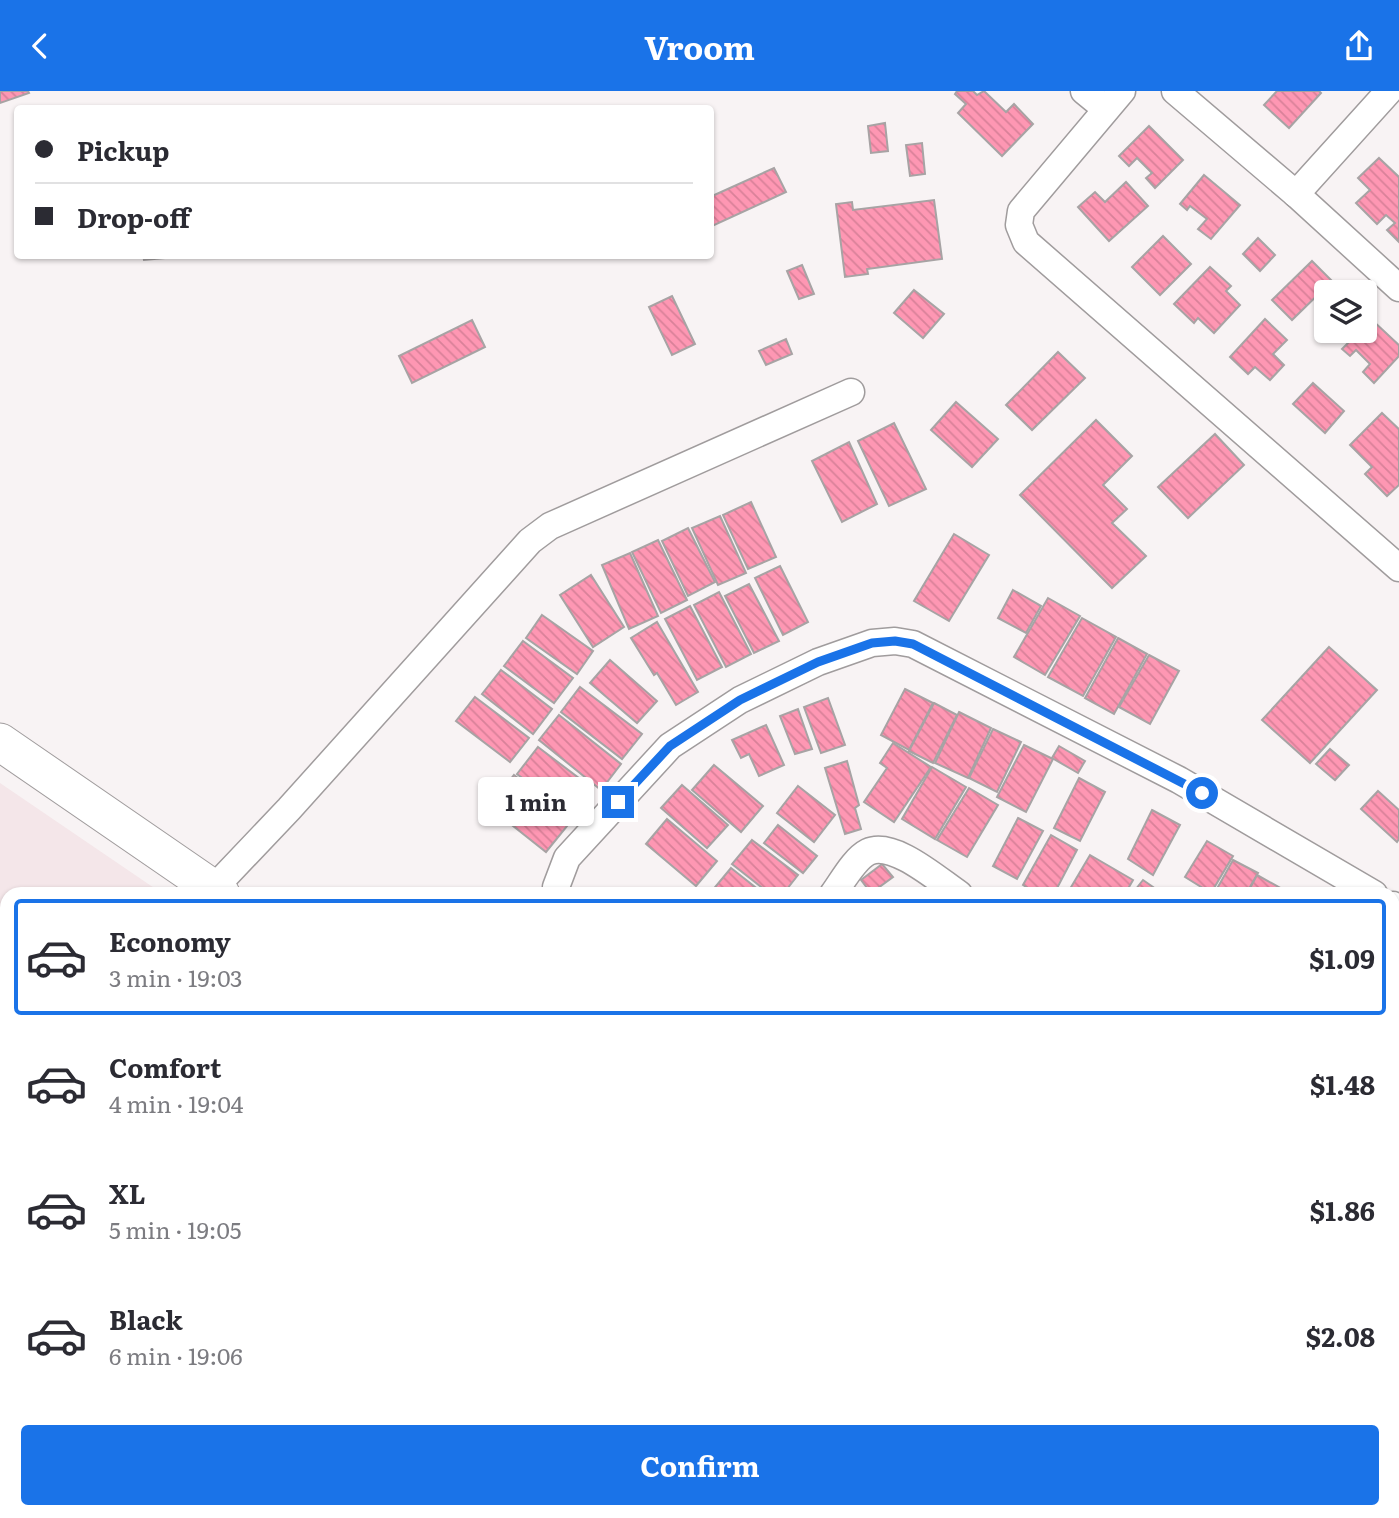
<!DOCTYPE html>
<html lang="en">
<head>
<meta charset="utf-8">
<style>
	:root { --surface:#fff; --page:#f2f2f3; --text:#2b2b33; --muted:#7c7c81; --line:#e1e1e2; --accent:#1a73e8 }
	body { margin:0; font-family:Literata,serif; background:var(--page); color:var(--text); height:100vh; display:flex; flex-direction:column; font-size:26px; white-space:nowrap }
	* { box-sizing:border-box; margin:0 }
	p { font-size:23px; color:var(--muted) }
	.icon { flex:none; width:38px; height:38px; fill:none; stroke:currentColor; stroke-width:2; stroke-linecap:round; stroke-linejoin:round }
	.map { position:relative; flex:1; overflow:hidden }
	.details { position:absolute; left:0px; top:796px; width:1400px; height:632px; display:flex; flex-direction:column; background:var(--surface); border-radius:21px 21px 0 0; box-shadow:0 2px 5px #0004 }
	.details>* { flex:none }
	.guide { position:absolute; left:14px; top:14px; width:700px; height:154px; border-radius:7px; box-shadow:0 2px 5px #0004; display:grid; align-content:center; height:154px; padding:0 21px; background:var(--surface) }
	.tools { position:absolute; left:1314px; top:189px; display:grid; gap:14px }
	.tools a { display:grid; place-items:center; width:63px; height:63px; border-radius:7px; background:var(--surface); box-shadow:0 2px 5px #0004; font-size:35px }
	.end { position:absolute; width:32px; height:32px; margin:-16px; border:9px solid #1a73e8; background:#fff; box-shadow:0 0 0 4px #fff }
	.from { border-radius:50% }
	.bubble { position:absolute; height:49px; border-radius:7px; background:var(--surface); box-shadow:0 2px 5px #0004; font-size:23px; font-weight:700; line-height:49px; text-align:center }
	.guide b { display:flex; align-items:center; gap:24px; height:66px; font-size:26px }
	.guide b+b { border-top:2px solid var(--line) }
	.guide i { width:18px; height:18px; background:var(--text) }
	ul { padding:12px 0 0; list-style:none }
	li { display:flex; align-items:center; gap:21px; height:116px; margin:0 14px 10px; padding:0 7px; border:4px solid transparent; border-radius:7px }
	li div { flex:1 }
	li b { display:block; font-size:26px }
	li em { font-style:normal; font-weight:700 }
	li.selected { border-color:var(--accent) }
	li>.icon { width:63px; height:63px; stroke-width:1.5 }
	.button { display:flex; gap:14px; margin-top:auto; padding:14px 21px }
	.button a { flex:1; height:80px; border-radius:7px; background:var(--accent); color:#fff; font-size:28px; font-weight:700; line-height:80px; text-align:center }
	header { display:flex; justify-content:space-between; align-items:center; height:91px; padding:0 21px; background:var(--accent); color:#fff; font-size:32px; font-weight:700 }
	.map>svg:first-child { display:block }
	.built { fill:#f4e6e9 }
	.building { fill:url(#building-back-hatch); stroke:#a7a3a4; stroke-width:2 }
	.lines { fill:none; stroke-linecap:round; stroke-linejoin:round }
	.lane-casing { stroke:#a09c9d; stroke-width:17 }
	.street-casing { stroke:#a09c9d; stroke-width:29 }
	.secondary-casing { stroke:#a09c9d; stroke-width:39 }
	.lane { stroke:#fff; stroke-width:14 }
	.street { stroke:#fff; stroke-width:26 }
	.secondary { stroke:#fff; stroke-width:37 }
	.route { stroke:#1a73e8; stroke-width:9 }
</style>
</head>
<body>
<header><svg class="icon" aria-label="back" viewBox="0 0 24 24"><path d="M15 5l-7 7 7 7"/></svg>Vroom<svg class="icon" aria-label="share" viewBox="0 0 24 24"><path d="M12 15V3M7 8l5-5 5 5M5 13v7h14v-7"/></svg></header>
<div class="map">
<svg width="1399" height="1427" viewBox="0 0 1399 1427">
	<defs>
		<pattern id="building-back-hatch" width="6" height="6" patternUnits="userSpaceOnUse" patternTransform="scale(1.75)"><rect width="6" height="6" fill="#fe97b3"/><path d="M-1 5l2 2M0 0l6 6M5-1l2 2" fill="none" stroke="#d98199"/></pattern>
	</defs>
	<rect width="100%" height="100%" fill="#f8f3f4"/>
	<g class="built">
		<polygon points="0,692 163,803 7,803 7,1387 0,1380"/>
		<polygon points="41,1421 1066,1421 1075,1427 47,1427"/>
	</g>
	<g class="building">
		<polygon points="0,0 28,0 29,2 0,12"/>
		<polygon points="957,0 973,0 977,4 984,0 1006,21 1014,13 1033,33 1002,65 958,22 966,13 955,3"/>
		<polygon points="1277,0 1319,0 1321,2 1289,37 1264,14"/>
		<polygon points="885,32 888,60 871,62 868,35"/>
		<polygon points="1149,35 1183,69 1155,97 1146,87 1152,82 1137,67 1129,75 1119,65"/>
		<polygon points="922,52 925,83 910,85 906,54"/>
		<polygon points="1379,67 1399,86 1399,151 1387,139 1395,132 1386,124 1377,133 1356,112 1370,99 1358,87"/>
		<polygon points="774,77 786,101 710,136 710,106"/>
		<polygon points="1204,84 1240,114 1211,148 1198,138 1207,128 1190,115 1187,119 1180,113"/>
		<polygon points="1126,91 1148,115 1109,150 1078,116 1095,101 1105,111"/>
		<polygon points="934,109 942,168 867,178 868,183 845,186 836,113 852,111 853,119"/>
		<polygon points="1163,145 1191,173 1160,204 1132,176"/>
		<polygon points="1258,147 1275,164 1260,180 1243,163"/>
		<polygon points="143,164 175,164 175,166 144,169"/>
		<polygon points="1312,170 1332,190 1292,229 1272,209"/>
		<polygon points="802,174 814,203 799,208 787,180"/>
		<polygon points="1210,176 1231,195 1226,200 1240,214 1214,242 1198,227 1194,232 1174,213"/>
		<polygon points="914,199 944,223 923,247 894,222"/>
		<polygon points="672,205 695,253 672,264 649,216"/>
		<polygon points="1265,228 1287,249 1273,263 1284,274 1270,289 1255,276 1248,283 1230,266"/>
		<polygon points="1371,228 1399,254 1399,265 1374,292 1363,281 1370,273 1356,259 1350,265 1342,258 1360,240 1365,240 1365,234"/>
		<polygon points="472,229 485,256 412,292 399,265"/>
		<polygon points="786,248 792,263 766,274 759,260"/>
		<polygon points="1058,261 1085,287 1032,339 1006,314"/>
		<polygon points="1313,292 1344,320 1325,342 1293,313"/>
		<polygon points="956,311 998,348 972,376 931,339"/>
		<polygon points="1382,322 1399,338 1399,394 1387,405 1365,383 1372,376 1350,354"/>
		<polygon points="1096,329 1132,365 1103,394 1127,418 1112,432 1146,465 1112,497 1020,404"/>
		<polygon points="894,332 926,398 889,415 858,350"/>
		<polygon points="1215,343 1244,374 1188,427 1158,396"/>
		<polygon points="849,351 877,413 842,431 812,370"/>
		<polygon points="751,411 776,466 748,478 723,424"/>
		<polygon points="720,425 746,482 718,494 692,437"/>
		<polygon points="688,437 715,491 688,505 662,450"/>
		<polygon points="954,443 989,464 949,530 914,510"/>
		<polygon points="658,449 687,509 661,522 632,461"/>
		<polygon points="630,462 658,525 629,538 602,474"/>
		<polygon points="780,475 808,531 783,544 755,487"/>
		<polygon points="591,484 624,536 593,556 560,504"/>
		<polygon points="749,493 779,550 754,562 725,505"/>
		<polygon points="1013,499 1041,515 1026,542 998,527"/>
		<polygon points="719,501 751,563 726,576 694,514"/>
		<polygon points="1048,507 1080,525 1045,584 1014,566"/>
		<polygon points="690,515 722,576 697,589 665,528"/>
		<polygon points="542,524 593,560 577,583 526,547"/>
		<polygon points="1082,527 1116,546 1083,605 1048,586"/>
		<polygon points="657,531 698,601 676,614 657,582 654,584 631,547"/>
		<polygon points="1118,547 1147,563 1114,623 1085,607"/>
		<polygon points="523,550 573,587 554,612 504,575"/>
		<polygon points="1329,556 1377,599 1310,672 1262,629"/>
		<polygon points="1149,564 1179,580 1150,633 1119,616"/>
		<polygon points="610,569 657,610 637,632 590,592"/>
		<polygon points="501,579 552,618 533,643 482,603"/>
		<polygon points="580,596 642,643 622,668 561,621"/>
		<polygon points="905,598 933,612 909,659 881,644"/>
		<polygon points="475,606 529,647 510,671 456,630"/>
		<polygon points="828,607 845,654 821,662 804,616"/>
		<polygon points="934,612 957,624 933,672 909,660"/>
		<polygon points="798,618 812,658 795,663 780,625"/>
		<polygon points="959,621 991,637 968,687 935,672"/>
		<polygon points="559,624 621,673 601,699 539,649"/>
		<polygon points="766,634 784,674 759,685 749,663 741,667 732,649"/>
		<polygon points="993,638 1021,651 997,701 969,687"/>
		<polygon points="893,652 931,676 894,731 864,711 887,677 880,672"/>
		<polygon points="1024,654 1053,668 1026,721 997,706"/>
		<polygon points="1059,655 1085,670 1078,682 1052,667"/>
		<polygon points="538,656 592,697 571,724 517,683"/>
		<polygon points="1330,658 1349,674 1335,689 1316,673"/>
		<polygon points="847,670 859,714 855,717 861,738 845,743 825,677"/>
		<polygon points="714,674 763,715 741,741 692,699"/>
		<polygon points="932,676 966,696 935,748 902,728"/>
		<polygon points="514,684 572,729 546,761 489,716"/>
		<polygon points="1079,687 1105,701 1080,750 1054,737"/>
		<polygon points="682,694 728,734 707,757 661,717"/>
		<polygon points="798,695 835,724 814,751 777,722"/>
		<polygon points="969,697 998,714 967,766 937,749"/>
		<polygon points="1378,700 1399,719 1399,748 1397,751 1361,718"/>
		<polygon points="1152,719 1180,734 1153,784 1128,768"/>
		<polygon points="1018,727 1043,740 1017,788 993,775"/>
		<polygon points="667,728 717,770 696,795 646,753"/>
		<polygon points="778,734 817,765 803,782 764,752"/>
		<polygon points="1051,744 1077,759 1054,803 1037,803 1023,794"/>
		<polygon points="752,749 798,784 783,803 770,803 732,773"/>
		<polygon points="1207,750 1233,765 1211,802 1185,786"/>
		<polygon points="1090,764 1133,789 1125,803 1067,803"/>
		<polygon points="1233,769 1258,782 1246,803 1214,803"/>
		<polygon points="882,773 893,786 871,802 861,789"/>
		<polygon points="731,777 764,803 714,803 711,801"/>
		<polygon points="1257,784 1286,800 1284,803 1247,803"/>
		<polygon points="1143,789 1163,803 1132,803"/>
		<polygon points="1399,903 1399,925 1393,921 1393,912"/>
		<polygon points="0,963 7,969 7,1036 0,1030"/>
		<polygon points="1393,1009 1399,1014 1399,1028 1393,1035"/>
		<polygon points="0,1040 7,1046 7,1056 0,1064"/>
		<polygon points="7,1091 7,1118 0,1118 0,1092"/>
		<polygon points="1393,1131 1399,1135 1399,1174 1393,1170"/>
		<polygon points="1393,1182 1399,1187 1399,1225 1393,1220"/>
		<polygon points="1399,1240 1399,1272 1393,1267 1393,1247"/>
		<polygon points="1393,1272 1399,1277 1399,1322 1393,1317"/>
		<polygon points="1393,1320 1399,1324 1399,1334 1393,1341"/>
	</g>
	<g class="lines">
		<g class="lane-casing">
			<g id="lane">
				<polyline points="0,1406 7,1412"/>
				<polyline points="19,1421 27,1427"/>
			</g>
		</g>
		<g class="street-casing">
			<g id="street">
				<polyline points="1084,0 1106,18"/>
				<polyline points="1122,0 1021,120 1019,134 1026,151 1399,477"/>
				<polyline points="1175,0 1296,103 1399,197"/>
				<polyline points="1296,103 1389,0"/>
				<polyline points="213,798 289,718 530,450 550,435 851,301"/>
				<polyline points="557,803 556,796 567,767 670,655 740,609 818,571 872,552 895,550 913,553 1179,689 1374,803"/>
				<path d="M833 803C842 791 854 768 868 761 893 749 938 789 959 803"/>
				<polyline points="1393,814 1399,818"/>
				<polyline points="1393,1085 1399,1082"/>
				<polyline points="1337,1421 1344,1427"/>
				<polyline points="1391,1427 1399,1415"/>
			</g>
		</g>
		<g class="secondary-casing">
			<g id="secondary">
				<polyline points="0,651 221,803"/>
				<polyline points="1136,1421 1145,1427"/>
			</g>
		</g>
		<use href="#lane" class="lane"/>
		<use href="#street" class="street"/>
		<use href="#secondary" class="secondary"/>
	</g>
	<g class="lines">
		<polyline class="route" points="618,711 670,655 740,609 818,571 872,552 895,550 913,553 1202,702"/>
	</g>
</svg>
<div class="tools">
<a><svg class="icon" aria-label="layers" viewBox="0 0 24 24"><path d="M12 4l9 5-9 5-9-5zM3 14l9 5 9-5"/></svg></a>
</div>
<i class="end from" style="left:1202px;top:702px"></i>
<i class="end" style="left:618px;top:711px"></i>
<div class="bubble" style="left:478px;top:686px;width:116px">1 min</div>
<div class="guide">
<b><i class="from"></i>Pickup</b>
<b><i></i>Drop-off</b>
</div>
<section class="details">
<ul>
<li class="selected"><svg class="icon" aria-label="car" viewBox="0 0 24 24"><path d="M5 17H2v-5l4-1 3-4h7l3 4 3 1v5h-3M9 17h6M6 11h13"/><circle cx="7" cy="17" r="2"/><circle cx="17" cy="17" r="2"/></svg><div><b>Economy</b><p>3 min · 19:03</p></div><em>$1.09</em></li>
<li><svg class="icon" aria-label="car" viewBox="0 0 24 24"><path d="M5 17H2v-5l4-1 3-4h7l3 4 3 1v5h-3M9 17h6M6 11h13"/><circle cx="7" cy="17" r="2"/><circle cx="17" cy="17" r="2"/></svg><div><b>Comfort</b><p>4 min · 19:04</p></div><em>$1.48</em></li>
<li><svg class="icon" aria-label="car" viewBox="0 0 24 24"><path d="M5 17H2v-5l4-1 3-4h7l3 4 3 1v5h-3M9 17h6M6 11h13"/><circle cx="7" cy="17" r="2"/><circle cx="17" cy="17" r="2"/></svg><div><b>XL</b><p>5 min · 19:05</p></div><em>$1.86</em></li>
<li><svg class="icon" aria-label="car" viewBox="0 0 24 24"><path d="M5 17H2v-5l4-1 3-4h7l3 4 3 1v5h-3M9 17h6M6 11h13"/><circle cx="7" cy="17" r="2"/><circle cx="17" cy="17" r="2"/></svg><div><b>Black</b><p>6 min · 19:06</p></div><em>$2.08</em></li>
</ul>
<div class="button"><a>Confirm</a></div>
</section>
</div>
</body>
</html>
